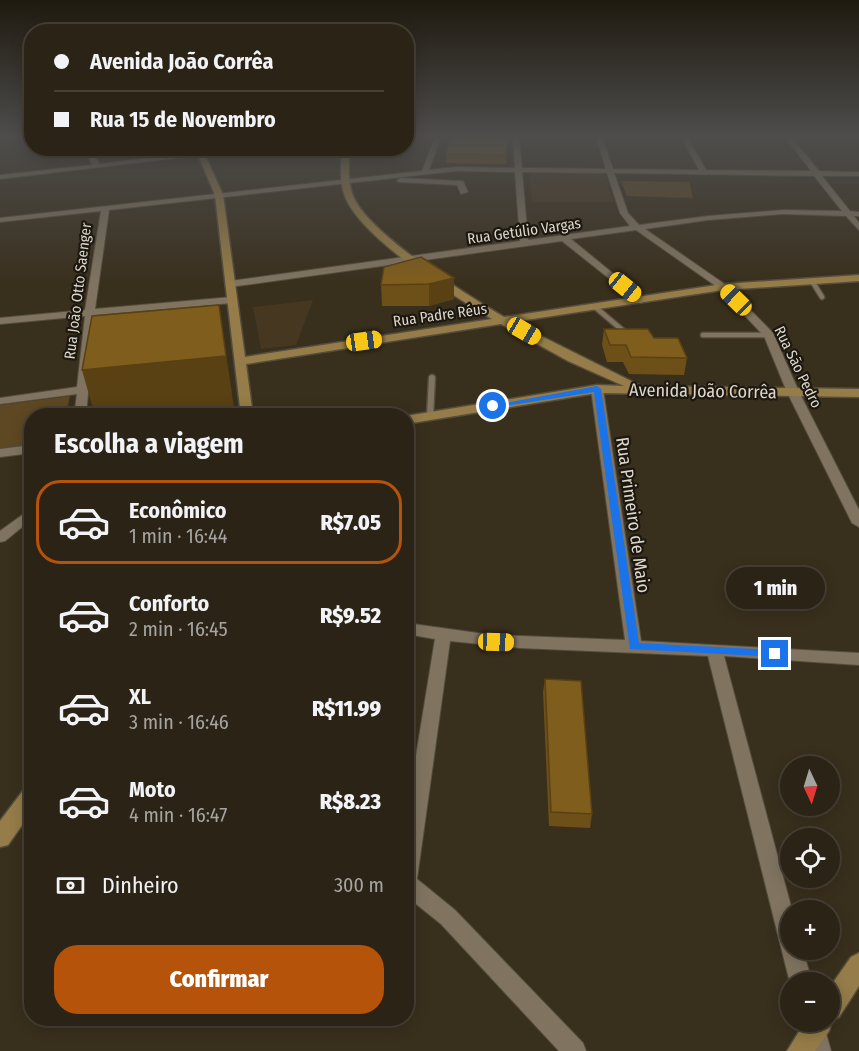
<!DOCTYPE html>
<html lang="pt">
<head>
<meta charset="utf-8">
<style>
	:root { --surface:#2b2316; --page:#372f23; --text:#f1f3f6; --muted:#a6a4a1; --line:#474035; --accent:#b45309 }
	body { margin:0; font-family:"Fira Sans Condensed",sans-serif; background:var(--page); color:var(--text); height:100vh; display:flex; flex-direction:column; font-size:22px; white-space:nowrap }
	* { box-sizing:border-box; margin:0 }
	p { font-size:20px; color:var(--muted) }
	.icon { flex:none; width:33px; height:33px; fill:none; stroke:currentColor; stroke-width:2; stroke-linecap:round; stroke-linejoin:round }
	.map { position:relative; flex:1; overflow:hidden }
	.drawer { position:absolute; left:24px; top:408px; width:390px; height:618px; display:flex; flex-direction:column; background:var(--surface); border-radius:24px; box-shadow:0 3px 15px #0003,0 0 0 2px var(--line) }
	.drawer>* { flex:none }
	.top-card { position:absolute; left:24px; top:24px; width:390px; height:132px; border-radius:24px; box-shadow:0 3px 15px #0003,0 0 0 2px var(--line); display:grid; align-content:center; height:132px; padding:0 30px; background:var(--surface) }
	.needle { width:39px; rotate:176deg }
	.controls { position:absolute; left:780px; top:756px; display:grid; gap:12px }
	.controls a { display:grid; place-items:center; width:60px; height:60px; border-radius:50%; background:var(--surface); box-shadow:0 3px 15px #0003,0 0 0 2px var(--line); font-size:30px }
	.end { position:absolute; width:27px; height:27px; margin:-14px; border:8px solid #1a73e8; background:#fff; box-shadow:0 0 0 3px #fff }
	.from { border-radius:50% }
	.bubble { position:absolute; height:42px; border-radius:21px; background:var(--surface); box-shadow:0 3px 15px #0003,0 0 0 2px var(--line); font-size:20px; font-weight:800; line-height:42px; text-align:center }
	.car { position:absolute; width:18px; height:36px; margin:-18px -9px; border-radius:8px; box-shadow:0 0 4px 2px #0007; background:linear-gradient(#f5c518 24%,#345 0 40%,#f5c518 0 76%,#345 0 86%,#f5c518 0) }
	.top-card b { display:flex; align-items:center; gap:21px; height:57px; font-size:22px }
	.top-card b+b { border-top:2px solid var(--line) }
	.top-card i { width:15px; height:15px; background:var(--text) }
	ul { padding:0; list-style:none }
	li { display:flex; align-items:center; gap:18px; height:84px; margin:0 12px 9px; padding:0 18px; border:3px solid transparent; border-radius:24px }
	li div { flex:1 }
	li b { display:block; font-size:22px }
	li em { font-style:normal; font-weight:800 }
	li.active { border-color:var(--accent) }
	li>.icon { width:54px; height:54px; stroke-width:1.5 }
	h2 { padding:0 30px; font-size:27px; line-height:72px }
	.pay { display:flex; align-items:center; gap:15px; height:66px; padding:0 30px; font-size:22px }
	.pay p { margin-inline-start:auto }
	.cta { display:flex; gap:12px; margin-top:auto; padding:12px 30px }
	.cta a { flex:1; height:69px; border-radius:24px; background:var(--accent); color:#fff; font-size:24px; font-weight:800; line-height:69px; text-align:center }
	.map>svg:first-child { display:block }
	.built { fill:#463720 }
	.green { fill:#5e4823 }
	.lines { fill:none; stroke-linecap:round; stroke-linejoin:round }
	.lane-far1-casing { stroke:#554d3d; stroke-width:7 }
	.lane-casing { stroke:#554d3d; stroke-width:9 }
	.street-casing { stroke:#554d3d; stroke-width:2 }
	.secondary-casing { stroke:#554d3d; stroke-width:3 }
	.lane-far1 { stroke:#807461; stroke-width:4.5 }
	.lane { stroke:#807461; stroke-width:6 }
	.street { fill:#807461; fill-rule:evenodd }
	.secondary { fill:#957c48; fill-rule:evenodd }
	.wall { fill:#6d5018 }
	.shaded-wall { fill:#594114 }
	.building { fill:#7f5d1c; stroke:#594114; stroke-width:1.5 }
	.route { fill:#1a73e8 }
	.labels { text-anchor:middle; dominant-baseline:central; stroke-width:4.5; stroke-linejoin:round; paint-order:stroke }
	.far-street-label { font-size:15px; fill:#ddd7cc; stroke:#1c1810 }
	.street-label { font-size:18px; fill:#ddd7cc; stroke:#1c1810 }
</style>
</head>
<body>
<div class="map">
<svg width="859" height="1051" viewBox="0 0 859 1051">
	<rect width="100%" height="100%" fill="#392f1d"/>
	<g class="built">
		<polygon points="529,172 605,173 614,202 532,202"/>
		<polygon points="313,300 296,345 261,349 253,307"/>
	</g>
	<g class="green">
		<polygon points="621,181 689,182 693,198 627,196"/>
		<polygon points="70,396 66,415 32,416 31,446 0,449 0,405"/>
	</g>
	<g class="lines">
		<g class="lane-far1-casing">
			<g id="lane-far1">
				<polyline points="812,281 822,297"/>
				<polyline points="595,307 627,334"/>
				<polyline points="703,335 769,335"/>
			</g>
		</g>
		<g class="lane-casing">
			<polyline id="lane" points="430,416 432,378"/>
		</g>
		<g class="street-casing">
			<g id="street">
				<path d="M435 137H441L429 170 456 167 515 168 513 137H519L522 168 606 169 596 137H602L613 169 699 170 681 137H687L706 170 811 171 785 137H791L819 171 859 172V176H822L850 211 859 212V216H854L859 223V230L846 216 783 214 708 220 645 229 726 285 773 333 799 392 859 510V527L852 523 787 392 764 336 720 289 636 230 571 239 643 298V302L640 303 562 241 230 287 225 284 230 281 520 241 515 172 456 171 109 210 95 309 232 297 237 300 232 303 95 315 86 416H74L77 394 0 404V398L77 387 85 316 0 324V318L85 310 101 211 0 222V218L422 171ZM522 172 607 173 620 213 630 226 528 240ZM614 173 814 176 842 211 783 210 708 216 639 225 628 213Z"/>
				<polygon points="85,148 92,148 99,164 236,148 261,148 0,179 0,175 92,165"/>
				<polygon points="401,178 460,181 463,181 468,192 461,194 457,185 398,182 397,180"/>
				<polygon points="597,386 603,389 641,641 859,653 859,665 724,656 792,910 790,910 790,950 803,950 812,982 790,983 708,656 520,648 450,641 417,879 455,910 583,1043 586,1051 559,1051 441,924 406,896 406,817 435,639 406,634 406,623 492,635 625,640 591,389"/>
				<polygon points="32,445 32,453 0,457 0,449"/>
				<polygon points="32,508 32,519 5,541 0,542 0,531"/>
				<polygon points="801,1022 823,1022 831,1051 809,1051"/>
			</g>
		</g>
		<g class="secondary-casing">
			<g id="secondary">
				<path d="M195 148H202L223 195 245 357 492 319C453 296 364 239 346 199 339 183 341 165 342 148H350C349 165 347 183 354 198 372 236 467 295 504 317L723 284 859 275V281L723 290 513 322 641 386 859 389V397L597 393 406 424V416L597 385 624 386 568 361 501 324 246 364 253 416H241L215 195Z"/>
				<polygon points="32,785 32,811 8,845 0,847 0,821 25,788"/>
				<polygon points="859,953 859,986 839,1017 832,1020 829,1031 815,1051 787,1051 805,1022 830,1022 830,987 851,957"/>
			</g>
		</g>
		<use href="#lane-far1" class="lane-far1"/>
		<use href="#lane" class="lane"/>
		<use href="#street" class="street"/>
		<use href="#secondary" class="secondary"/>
	</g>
	<g class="wall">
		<polygon points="508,137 506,164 446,163 446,154"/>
		<polygon points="454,278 454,299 429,306 382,306 381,285"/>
		<polygon points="604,329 654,338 687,358 684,375 629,374 623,362 607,362 602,345"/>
		<polygon points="545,679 592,814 590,828 549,826 543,692"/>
	</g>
	<g class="shaded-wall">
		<polygon points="454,278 454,299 429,306 429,284"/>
		<polygon points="219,305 235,415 95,416 82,370"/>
	</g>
	<g class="building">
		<polygon points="450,137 508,137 506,155 446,154"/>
		<polygon points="421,257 454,278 429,284 381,285 384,267"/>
		<polygon points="219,305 226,356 82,370 92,316"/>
		<polygon points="604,329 648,329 654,338 678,338 687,358 631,357 626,345 610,345"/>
		<polygon points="545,679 581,681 592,814 551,812"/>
	</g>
	<linearGradient id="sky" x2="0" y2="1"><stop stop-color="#1f1a10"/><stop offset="0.48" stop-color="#4e4d4c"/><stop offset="1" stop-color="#4e4d4c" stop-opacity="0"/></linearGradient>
	<rect width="859" height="284" fill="url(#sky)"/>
	<polygon class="route" points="597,386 601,389 639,643 775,650 781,654 779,657 630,649 594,392 493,408 489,406"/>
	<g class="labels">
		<g class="far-street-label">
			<text transform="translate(524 231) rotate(-8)">Rua Getúlio Vargas</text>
			<text transform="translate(78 291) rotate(-83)">Rua João Otto Saenger</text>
			<text transform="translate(440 315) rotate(-8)">Rua Padre Réus</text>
			<text transform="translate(798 367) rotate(64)">Rua São Pedro</text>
		</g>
		<g class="street-label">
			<text transform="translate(703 391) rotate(1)">Avenida João Corrêa</text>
			<text transform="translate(633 515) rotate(82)">Rua Primeiro de Maio</text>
		</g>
	</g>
</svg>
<div class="controls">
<a><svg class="needle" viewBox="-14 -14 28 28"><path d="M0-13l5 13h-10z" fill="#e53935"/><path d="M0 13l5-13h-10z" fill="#a6a4a1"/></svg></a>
<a><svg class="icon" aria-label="locate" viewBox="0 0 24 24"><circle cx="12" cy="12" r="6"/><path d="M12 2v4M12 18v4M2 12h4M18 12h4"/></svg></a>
<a>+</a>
<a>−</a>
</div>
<i class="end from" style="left:493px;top:406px"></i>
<i class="end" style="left:775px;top:654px"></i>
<div class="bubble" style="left:726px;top:567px;width:99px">1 min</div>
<i class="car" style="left:625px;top:287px;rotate:129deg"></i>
<i class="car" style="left:736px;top:300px;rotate:314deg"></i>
<i class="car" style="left:524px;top:331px;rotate:120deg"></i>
<i class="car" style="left:364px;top:341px;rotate:82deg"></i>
<i class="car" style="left:496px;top:642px;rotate:92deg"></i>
<div class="top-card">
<b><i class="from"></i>Avenida João Corrêa</b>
<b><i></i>Rua 15 de Novembro</b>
</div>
<section class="drawer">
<h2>Escolha a viagem</h2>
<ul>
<li class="active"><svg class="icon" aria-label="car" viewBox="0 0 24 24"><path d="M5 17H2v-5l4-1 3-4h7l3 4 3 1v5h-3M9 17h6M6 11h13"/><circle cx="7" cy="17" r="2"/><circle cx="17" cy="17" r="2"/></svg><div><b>Econômico</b><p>1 min · 16:44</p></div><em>R$7.05</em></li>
<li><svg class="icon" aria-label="car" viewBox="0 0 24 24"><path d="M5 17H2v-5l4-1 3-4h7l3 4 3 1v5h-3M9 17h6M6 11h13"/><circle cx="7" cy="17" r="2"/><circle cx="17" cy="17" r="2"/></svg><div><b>Conforto</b><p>2 min · 16:45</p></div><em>R$9.52</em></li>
<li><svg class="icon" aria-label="car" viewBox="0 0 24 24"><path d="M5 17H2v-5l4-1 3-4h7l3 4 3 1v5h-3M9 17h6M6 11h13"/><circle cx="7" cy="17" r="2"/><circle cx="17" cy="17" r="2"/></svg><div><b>XL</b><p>3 min · 16:46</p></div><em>R$11.99</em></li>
<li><svg class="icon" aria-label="car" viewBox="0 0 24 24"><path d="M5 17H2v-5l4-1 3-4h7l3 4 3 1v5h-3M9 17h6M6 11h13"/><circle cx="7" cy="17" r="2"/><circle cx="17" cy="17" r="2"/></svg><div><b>Moto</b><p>4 min · 16:47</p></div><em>R$8.23</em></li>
</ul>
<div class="pay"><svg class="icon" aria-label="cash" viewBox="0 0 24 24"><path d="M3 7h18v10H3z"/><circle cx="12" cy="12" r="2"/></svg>Dinheiro<p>300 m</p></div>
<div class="cta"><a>Confirmar</a></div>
</section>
</div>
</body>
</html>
